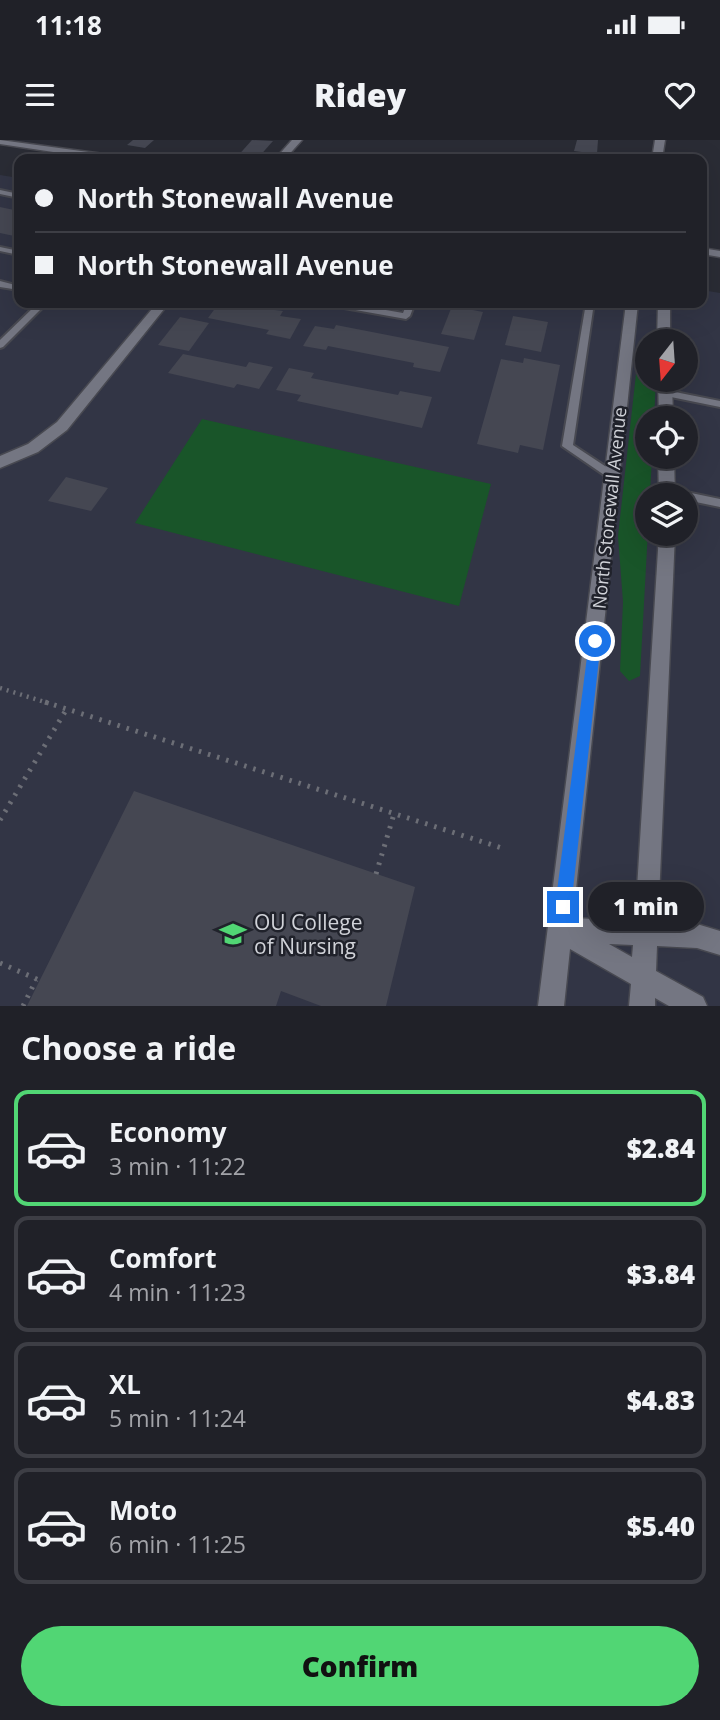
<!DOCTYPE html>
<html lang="en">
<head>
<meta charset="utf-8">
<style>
	:root { --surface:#202128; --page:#2d2e34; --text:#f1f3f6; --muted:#a2a3a8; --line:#3d3e45; --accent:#51d674 }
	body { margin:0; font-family:"Open Sans",sans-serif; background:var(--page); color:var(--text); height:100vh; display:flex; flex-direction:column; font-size:26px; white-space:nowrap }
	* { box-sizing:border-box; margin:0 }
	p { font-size:23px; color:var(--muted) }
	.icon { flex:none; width:38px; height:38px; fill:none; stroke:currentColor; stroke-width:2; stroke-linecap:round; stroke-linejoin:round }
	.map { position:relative; height:866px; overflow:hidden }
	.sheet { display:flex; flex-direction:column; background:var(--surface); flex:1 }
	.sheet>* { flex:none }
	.guide { position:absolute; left:14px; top:14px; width:693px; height:154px; border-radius:14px; box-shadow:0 7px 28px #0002,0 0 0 2px var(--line); display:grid; align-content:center; height:154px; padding:0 21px; background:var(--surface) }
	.needle { width:46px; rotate:197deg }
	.tools { position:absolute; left:635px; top:189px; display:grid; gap:14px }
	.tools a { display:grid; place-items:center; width:63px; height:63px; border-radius:50%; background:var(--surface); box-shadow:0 7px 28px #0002,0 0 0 2px var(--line); font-size:35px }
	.end { position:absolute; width:32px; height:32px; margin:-16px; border:9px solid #1a73e8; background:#fff; box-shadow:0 0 0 4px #fff }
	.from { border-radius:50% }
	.bubble { position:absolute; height:49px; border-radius:24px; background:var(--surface); box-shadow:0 7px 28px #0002,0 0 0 2px var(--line); font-size:23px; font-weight:800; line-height:49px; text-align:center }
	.guide b { display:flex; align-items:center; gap:24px; height:66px; font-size:26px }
	.guide b+b { border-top:2px solid var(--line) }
	.guide i { width:18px; height:18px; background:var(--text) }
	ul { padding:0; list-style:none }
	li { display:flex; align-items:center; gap:21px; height:116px; margin:0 14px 10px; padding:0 7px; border:4px solid var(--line); border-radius:14px }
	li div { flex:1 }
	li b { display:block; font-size:26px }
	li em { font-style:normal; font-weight:800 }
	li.active { border-color:var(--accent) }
	li>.icon { width:63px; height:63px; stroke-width:1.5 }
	h2 { padding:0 21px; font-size:32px; line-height:84px }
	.button { display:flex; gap:14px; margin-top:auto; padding:14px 21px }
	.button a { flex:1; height:80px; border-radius:42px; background:var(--accent); color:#111; font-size:28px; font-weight:800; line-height:80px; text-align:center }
	.status { display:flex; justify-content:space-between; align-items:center; height:49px; padding:0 35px; background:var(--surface); direction:ltr }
	.status svg { height:19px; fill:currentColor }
	header { display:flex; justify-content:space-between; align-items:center; height:91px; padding:0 21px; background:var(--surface); font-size:32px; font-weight:800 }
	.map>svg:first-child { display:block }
	.built { fill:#323545; fill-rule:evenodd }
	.green { fill:#195529 }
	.building { fill:#454752 }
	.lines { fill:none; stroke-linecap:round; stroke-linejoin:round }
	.lane-casing { stroke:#484951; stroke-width:4 }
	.street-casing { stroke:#484951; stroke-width:3 }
	.secondary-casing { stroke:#484951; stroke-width:3 }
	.path-far1 { stroke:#6c6e76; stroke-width:4.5; stroke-dasharray:2 5; stroke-linecap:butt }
	.path { stroke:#6c6e76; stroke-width:5; stroke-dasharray:2.5 7; stroke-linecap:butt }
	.lane { fill:#747682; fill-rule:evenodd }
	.street { fill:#747682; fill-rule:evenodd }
	.secondary { fill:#747682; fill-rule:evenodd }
	.route { fill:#1a73e8 }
	.labels { text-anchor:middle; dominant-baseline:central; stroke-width:5; stroke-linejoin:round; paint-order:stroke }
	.street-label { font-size:18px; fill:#d0d2d8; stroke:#20222b }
	.near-poi-label { font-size:21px; fill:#d0d2d8; stroke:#20222b; text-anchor:start }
</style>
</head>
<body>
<div class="status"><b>11:18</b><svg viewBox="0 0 49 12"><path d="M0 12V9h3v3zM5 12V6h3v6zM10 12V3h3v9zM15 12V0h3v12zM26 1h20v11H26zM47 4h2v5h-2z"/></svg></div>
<header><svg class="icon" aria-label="menu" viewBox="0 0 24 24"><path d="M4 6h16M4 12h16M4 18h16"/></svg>Ridey<svg class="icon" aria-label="heart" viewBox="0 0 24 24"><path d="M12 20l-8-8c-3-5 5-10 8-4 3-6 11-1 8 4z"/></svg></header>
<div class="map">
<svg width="720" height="866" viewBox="0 0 720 866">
	<rect width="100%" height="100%" fill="#2a2c35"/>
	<path class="built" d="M0 35 19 38V163H702V150L720 153V866H0ZM648 201H686V240H648ZM648 278H686V317H648ZM648 355H686V394H648Z"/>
	<g class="green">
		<polygon points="639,207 647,209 648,240 656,240 654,278 648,278 648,317 652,317 640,536 629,541 620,531 623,462 618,396"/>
		<polygon points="202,279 491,344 459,466 135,383"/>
	</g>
	<g class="building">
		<polygon points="133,0 154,0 145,8 127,5"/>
		<polygon points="252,0 273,1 257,19 235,19"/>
		<polygon points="577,0 598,0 597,14 574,11"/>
		<polygon points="0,67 19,71 19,97 0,93"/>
		<polygon points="219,163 283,171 280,176 301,179 290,199 266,194 269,190 208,178"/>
		<polygon points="520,163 556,163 554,170"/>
		<polygon points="452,166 483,172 474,200 441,194"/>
		<polygon points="513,176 548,182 541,212 505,205"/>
		<polygon points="180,177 209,183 189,211 158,205"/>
		<polygon points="336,185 449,207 440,232 413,227 414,223 328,206 326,210 303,206 315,186 334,189"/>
		<polygon points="183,214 246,227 249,222 273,227 259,249 237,244 234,248 168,233"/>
		<polygon points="524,218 560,225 543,310 520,305 518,313 477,304 501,219 523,223"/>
		<polygon points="289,228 314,233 311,238 398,255 400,251 432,257 422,288 297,261 301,255 276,250"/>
		<polygon points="66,337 108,348 91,371 48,361"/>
		<polygon points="134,651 415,747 386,866 321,866 281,851 276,866 27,866"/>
	</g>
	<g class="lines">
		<g class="lane-casing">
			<g id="lane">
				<polygon points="0,50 19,54 19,58 0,54"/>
				<polygon points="0,107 19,111 19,115 0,111"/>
				<polygon points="0,141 19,146 19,150 0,147"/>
				<polygon points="38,163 47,163 3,207 0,208 0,200"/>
				<polygon points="329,163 346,163 403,173 407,163 415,163 410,176 406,179 333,166"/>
				<polygon points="586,163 594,163 573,305 617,334 618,337 617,340 613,341 562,306"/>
				<polygon points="665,250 720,261 720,267 661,255 660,253"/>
				<polygon points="667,348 720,359 720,367 686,360 686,355 663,355 661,352 663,349"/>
			</g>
		</g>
		<g class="street-casing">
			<g id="street">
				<polygon points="292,0 302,0 285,19 275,19"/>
				<polygon points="655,0 665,0 662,19 652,19"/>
				<polygon points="157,163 169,163 67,290 38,312 0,328 0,316 28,304 57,282"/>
			</g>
		</g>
		<g class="secondary-casing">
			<g id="secondary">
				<polygon points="0,0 118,16 123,19 100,19 0,4"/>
				<polygon points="702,108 720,111 720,117 702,114"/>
				<path d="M626 163H638L573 778 635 781 659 394H675L658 782 697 784 720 791V815L697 808 657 806 656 831 703 857 707 866H669L655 858V866H629L631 844 570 809 564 866H538ZM609 804 633 805 632 817Z"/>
				<polygon points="658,163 670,163 670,201 657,201"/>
				<polygon points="658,240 672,240 673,278 659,278"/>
				<polygon points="658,317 674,317 675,355 659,355"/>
			</g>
		</g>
		<polyline class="path-far1" points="0,548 51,564"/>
		<g class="path">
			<polyline points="45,562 505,709"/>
			<polyline points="0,680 66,570"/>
			<polyline points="376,734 394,674"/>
			<polyline points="0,823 39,840"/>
			<polyline points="23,866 36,840"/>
		</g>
		<use href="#lane" class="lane"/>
		<use href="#street" class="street"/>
		<use href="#secondary" class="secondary"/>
	</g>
	<polygon class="route" points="595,495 601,501 571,767 563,775 555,767 589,501"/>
	<defs>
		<g id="university-bare" transform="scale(2.1)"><path d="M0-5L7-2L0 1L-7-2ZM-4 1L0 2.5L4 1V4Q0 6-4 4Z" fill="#51d674" stroke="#20222b" stroke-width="2.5" paint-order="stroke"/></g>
	</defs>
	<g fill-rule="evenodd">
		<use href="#university-bare" x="233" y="794"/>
	</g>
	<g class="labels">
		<g class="street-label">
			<text transform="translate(609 368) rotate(-84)">North Stonewall Avenue</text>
		</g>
		<g class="near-poi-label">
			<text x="254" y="782">OU College<tspan x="254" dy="24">of Nursing</tspan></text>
		</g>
	</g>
</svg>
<div class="tools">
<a><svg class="needle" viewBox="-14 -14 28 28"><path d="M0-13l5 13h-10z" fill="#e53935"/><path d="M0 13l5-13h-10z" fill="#a2a3a8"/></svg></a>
<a><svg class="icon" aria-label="locate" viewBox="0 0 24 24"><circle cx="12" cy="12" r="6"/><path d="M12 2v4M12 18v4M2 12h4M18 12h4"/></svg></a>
<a><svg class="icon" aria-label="layers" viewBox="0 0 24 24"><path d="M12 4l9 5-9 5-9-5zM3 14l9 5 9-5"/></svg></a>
</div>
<i class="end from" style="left:595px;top:501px"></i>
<i class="end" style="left:563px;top:767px"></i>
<div class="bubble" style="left:588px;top:742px;width:116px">1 min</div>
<div class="guide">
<b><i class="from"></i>North Stonewall Avenue</b>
<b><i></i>North Stonewall Avenue</b>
</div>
</div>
<section class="sheet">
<h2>Choose a ride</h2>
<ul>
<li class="active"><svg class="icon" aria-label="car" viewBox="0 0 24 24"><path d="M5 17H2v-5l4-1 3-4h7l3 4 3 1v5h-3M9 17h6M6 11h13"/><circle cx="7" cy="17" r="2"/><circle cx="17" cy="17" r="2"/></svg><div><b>Economy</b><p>3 min · 11:22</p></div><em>$2.84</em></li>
<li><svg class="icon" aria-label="car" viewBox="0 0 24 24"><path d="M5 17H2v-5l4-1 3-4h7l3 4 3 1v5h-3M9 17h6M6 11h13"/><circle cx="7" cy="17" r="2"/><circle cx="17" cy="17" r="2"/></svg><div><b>Comfort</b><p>4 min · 11:23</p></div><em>$3.84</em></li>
<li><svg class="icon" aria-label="car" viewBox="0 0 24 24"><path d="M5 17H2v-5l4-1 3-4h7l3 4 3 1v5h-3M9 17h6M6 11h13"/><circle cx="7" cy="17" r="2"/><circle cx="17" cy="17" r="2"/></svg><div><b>XL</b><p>5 min · 11:24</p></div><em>$4.83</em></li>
<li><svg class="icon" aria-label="car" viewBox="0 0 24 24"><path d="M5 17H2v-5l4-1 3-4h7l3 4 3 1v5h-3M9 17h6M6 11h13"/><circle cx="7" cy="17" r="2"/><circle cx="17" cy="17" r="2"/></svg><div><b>Moto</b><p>6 min · 11:25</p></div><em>$5.40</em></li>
</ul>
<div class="button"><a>Confirm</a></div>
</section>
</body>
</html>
